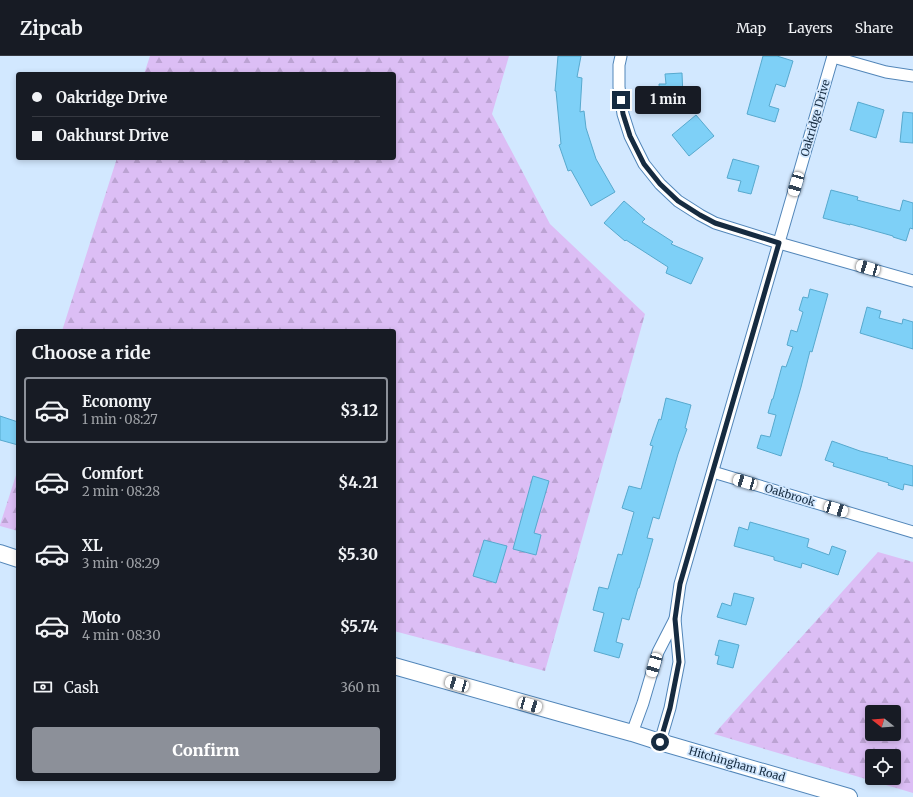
<!DOCTYPE html>
<html lang="en">
<head>
<meta charset="utf-8">
<style>
	:root { --surface:#171b24; --page:#242831; --text:#f1f3f6; --muted:#9ea1a6; --line:#363941; --accent:#8c9099 }
	body { margin:0; font-family:Merriweather,serif; background:var(--page); color:var(--text); height:100vh; display:flex; flex-direction:column; font-size:15px; white-space:nowrap }
	* { box-sizing:border-box; margin:0 }
	p { font-size:13px; color:var(--muted) }
	.icon { flex:none; width:22px; height:22px; fill:none; stroke:currentColor; stroke-width:2; stroke-linecap:round; stroke-linejoin:round }
	.map { position:relative; flex:1; overflow:hidden }
	.details { position:absolute; left:16px; top:273px; width:380px; height:452px; display:flex; flex-direction:column; background:var(--surface); border-radius:4px; box-shadow:0 2px 6px #0003 }
	.details>* { flex:none }
	.top-card { position:absolute; left:16px; top:16px; width:380px; height:88px; border-radius:4px; box-shadow:0 2px 6px #0003; display:grid; align-content:center; height:88px; padding:0 16px; background:var(--surface) }
	.needle { width:26px; rotate:287deg }
	.controls { position:absolute; left:865px; top:649px; display:grid; gap:8px }
	.controls a { display:grid; place-items:center; width:36px; height:36px; border-radius:4px; background:var(--surface); box-shadow:0 2px 6px #0003; font-size:20px }
	.end { position:absolute; width:18px; height:18px; margin:-9px; border:5px solid #162b40; background:#fff; box-shadow:0 0 0 2px #fff }
	.from { border-radius:50% }
	.bubble { position:absolute; height:28px; border-radius:4px; background:var(--surface); box-shadow:0 2px 6px #0003; font-size:13px; font-weight:800; line-height:28px; text-align:center }
	.car { position:absolute; width:12px; height:24px; margin:-12px -6px; border-radius:5px; box-shadow:0 0 3px 1px #0007; background:linear-gradient(#fff 24%,#345 0 40%,#fff 0 76%,#345 0 86%,#fff 0) }
	.top-card b { display:flex; align-items:center; gap:14px; height:38px; font-size:15px }
	.top-card b+b { border-top:1px solid var(--line) }
	.top-card i { width:10px; height:10px; background:var(--text) }
	ul { padding:0; list-style:none }
	li { display:flex; align-items:center; gap:12px; height:66px; margin:0 8px 6px; padding:0 8px; border:2px solid transparent; border-radius:4px }
	li div { flex:1 }
	li b { display:block; font-size:15px }
	li em { font-style:normal; font-weight:800 }
	li.current { border-color:var(--accent) }
	li>.icon { width:36px; height:36px; stroke-width:1.5 }
	h2 { padding:0 16px; font-size:18px; line-height:48px }
	.pay { display:flex; align-items:center; gap:10px; height:44px; padding:0 16px; font-size:15px }
	.pay p { margin-inline-start:auto }
	.button { display:flex; gap:8px; margin-top:auto; padding:8px 16px }
	.button a { flex:1; height:46px; border-radius:4px; background:var(--accent); color:#fff; font-size:16px; font-weight:800; line-height:46px; text-align:center }
	header { display:flex; align-items:center; gap:24px; box-sizing:border-box; height:56px; padding:0 20px; background:var(--surface); border-bottom:1px solid var(--line) }
	header strong { font-size:19px }
	nav { display:flex; gap:22px; margin-inline-start:auto; font-size:14px }
	.map>svg:first-child { display:block }
	.forest { fill:url(#forest-firs); fill-rule:evenodd }
	.building { fill:#7ed0f7; stroke:#57a9ce }
	.lines { fill:none; stroke-linecap:round; stroke-linejoin:round }
	.street-casing { stroke:#5286b9; stroke-width:13 }
	.secondary-casing { stroke:#5286b9; stroke-width:18 }
	.street { stroke:#fff; stroke-width:11 }
	.secondary { stroke:#fff; stroke-width:16 }
	.route { stroke:#162b40; stroke-width:5 }
	.labels { text-anchor:middle; dominant-baseline:central; stroke-width:3.5; stroke-linejoin:round; paint-order:stroke }
	.street-label { font-size:11px; fill:#162b40; stroke:#d2e8ff }
</style>
</head>
<body>
<header>
<strong>Zipcab</strong>
<nav><a>Map</a><a>Layers</a><a>Share</a></nav>
</header>
<div class="map">
<svg width="913" height="741" viewBox="0 0 913 741">
	<defs>
		<pattern id="forest-firs" width="22" height="20" patternUnits="userSpaceOnUse"><rect width="22" height="20" fill="#dcbef5"/><path d="M5 1l3.5 6h-7zM16 11l3.5 6h-7z" fill="#bca3d3"/></pattern>
	</defs>
	<rect width="100%" height="100%" fill="#d2e8ff"/>
	<g class="forest">
		<polygon points="150,0 509,0 492,58 550,168 645,258 545,615 394,575 394,275 62,275 117,102 394,102 394,18 144,18"/>
		<polygon points="18,413 18,475 0,470 0,469"/>
		<path d="M878 496 913 506V737L714 678ZM872 656H894V678H872ZM872 700H894V722H872Z"/>
	</g>
	<g class="building">
		<polygon points="558,0 581,0 577,21 582,22 580,56 584,55 586,72 596,103 615,136 591,150 571,114 568,115 559,89 561,88 556,35 555,35"/>
		<polygon points="763,0 777,0 793,5 785,31 776,28 769,50 779,53 775,66 747,58"/>
		<polygon points="682,17 683,41 660,43 659,28 666,28 665,18"/>
		<polygon points="858,46 884,54 876,82 850,74"/>
		<polygon points="903,56 913,57 913,87 900,86"/>
		<polygon points="696,59 714,80 689,100 672,79"/>
		<polygon points="733,103 759,110 751,138 738,135 741,125 727,122"/>
		<polygon points="831,134 858,141 857,144 900,155 903,144 913,147 913,173 910,172 906,185 893,181 893,180 850,168 850,169 823,162"/>
		<polygon points="624,145 645,163 642,166 673,186 671,188 703,202 691,228 666,217 668,211 626,184 625,185 604,167"/>
		<polygon points="810,233 828,238 812,296 810,295 801,331 781,400 757,392 761,379 770,381 776,359 768,357 772,343 773,343 782,310 786,311 793,291 787,289 791,274 797,276 803,256 799,254 803,241 808,242"/>
		<polygon points="867,251 881,255 879,262 902,268 903,263 913,266 913,293 860,277"/>
		<polygon points="666,342 691,349 685,372 687,373 678,398 659,463 653,461 647,482 653,483 639,532 638,532 629,564 622,562 616,586 623,588 619,602 594,595 604,557 593,554 599,531 608,533 618,498 622,499 634,456 622,452 629,430 641,433 653,390 650,389 659,363 661,364"/>
		<polygon points="0,360 18,366 18,389 0,384"/>
		<polygon points="832,385 860,395 888,402 887,403 913,410 913,430 904,428 903,434 888,429 889,427 833,410 834,407 825,404"/>
		<polygon points="533,420 549,425 534,477 541,479 536,499 513,493"/>
		<polygon points="750,466 809,483 807,491 829,499 832,490 846,495 838,519 802,507 801,512 774,504 774,501 734,490 739,471 748,474"/>
		<polygon points="484,484 507,490 496,527 473,520"/>
		<polygon points="734,537 754,542 746,569 717,561 722,547 731,550"/>
		<polygon points="719,584 739,589 733,612 717,608 719,600 715,599"/>
	</g>
	<g class="lines">
		<g class="street-casing">
			<g id="street">
				<polyline points="621,0 619,9 619,31 623,58 630,80 644,108 660,128 678,145 700,159 715,167 779,187 913,225"/>
				<polyline points="833,1 886,16 913,20"/>
				<polyline points="713,416 913,476"/>
				<polyline points="675,563 680,528 833,0"/>
				<polyline points="632,677 643,647 658,596 675,563 679,606 670,652 660,686"/>
			</g>
		</g>
		<g class="secondary-casing">
			<g id="secondary">
				<polyline points="0,497 18,503"/>
				<polyline points="394,610 560,657 632,677 660,686 849,741"/>
			</g>
		</g>
		<use href="#street" class="street"/>
		<use href="#secondary" class="secondary"/>
	</g>
	<g class="lines">
		<polyline class="route" points="621,44 623,58 630,80 644,108 660,128 678,145 700,159 715,167 779,187 680,528 675,563 679,606 670,652 660,686"/>
	</g>
	<g class="labels">
		<g class="street-label">
			<text transform="translate(815 62) rotate(-74)">Oakridge Drive</text>
			<text transform="translate(790 439) rotate(17)">Oakbrook</text>
			<text transform="translate(737 708) rotate(16)">Hitchingham Road</text>
		</g>
	</g>
</svg>
<div class="controls">
<a><svg class="needle" viewBox="-14 -14 28 28"><path d="M0-13l5 13h-10z" fill="#e53935"/><path d="M0 13l5-13h-10z" fill="#9ea1a6"/></svg></a>
<a><svg class="icon" aria-label="locate" viewBox="0 0 24 24"><circle cx="12" cy="12" r="6"/><path d="M12 2v4M12 18v4M2 12h4M18 12h4"/></svg></a>
</div>
<i class="end from" style="left:660px;top:686px"></i>
<i class="end" style="left:621px;top:44px"></i>
<div class="bubble" style="left:635px;top:30px;width:66px">1 min</div>
<i class="car" style="left:796px;top:128px;rotate:196deg"></i>
<i class="car" style="left:868px;top:212px;rotate:286deg"></i>
<i class="car" style="left:745px;top:426px;rotate:286deg"></i>
<i class="car" style="left:836px;top:453px;rotate:107deg"></i>
<i class="car" style="left:654px;top:609px;rotate:196deg"></i>
<i class="car" style="left:457px;top:628px;rotate:286deg"></i>
<i class="car" style="left:530px;top:649px;rotate:106deg"></i>
<div class="top-card">
<b><i class="from"></i>Oakridge Drive</b>
<b><i></i>Oakhurst Drive</b>
</div>
<section class="details">
<h2>Choose a ride</h2>
<ul>
<li class="current"><svg class="icon" aria-label="car" viewBox="0 0 24 24"><path d="M5 17H2v-5l4-1 3-4h7l3 4 3 1v5h-3M9 17h6M6 11h13"/><circle cx="7" cy="17" r="2"/><circle cx="17" cy="17" r="2"/></svg><div><b>Economy</b><p>1 min · 08:27</p></div><em>$3.12</em></li>
<li><svg class="icon" aria-label="car" viewBox="0 0 24 24"><path d="M5 17H2v-5l4-1 3-4h7l3 4 3 1v5h-3M9 17h6M6 11h13"/><circle cx="7" cy="17" r="2"/><circle cx="17" cy="17" r="2"/></svg><div><b>Comfort</b><p>2 min · 08:28</p></div><em>$4.21</em></li>
<li><svg class="icon" aria-label="car" viewBox="0 0 24 24"><path d="M5 17H2v-5l4-1 3-4h7l3 4 3 1v5h-3M9 17h6M6 11h13"/><circle cx="7" cy="17" r="2"/><circle cx="17" cy="17" r="2"/></svg><div><b>XL</b><p>3 min · 08:29</p></div><em>$5.30</em></li>
<li><svg class="icon" aria-label="car" viewBox="0 0 24 24"><path d="M5 17H2v-5l4-1 3-4h7l3 4 3 1v5h-3M9 17h6M6 11h13"/><circle cx="7" cy="17" r="2"/><circle cx="17" cy="17" r="2"/></svg><div><b>Moto</b><p>4 min · 08:30</p></div><em>$5.74</em></li>
</ul>
<div class="pay"><svg class="icon" aria-label="cash" viewBox="0 0 24 24"><path d="M3 7h18v10H3z"/><circle cx="12" cy="12" r="2"/></svg>Cash<p>360 m</p></div>
<div class="button"><a>Confirm</a></div>
</section>
</div>
</body>
</html>
